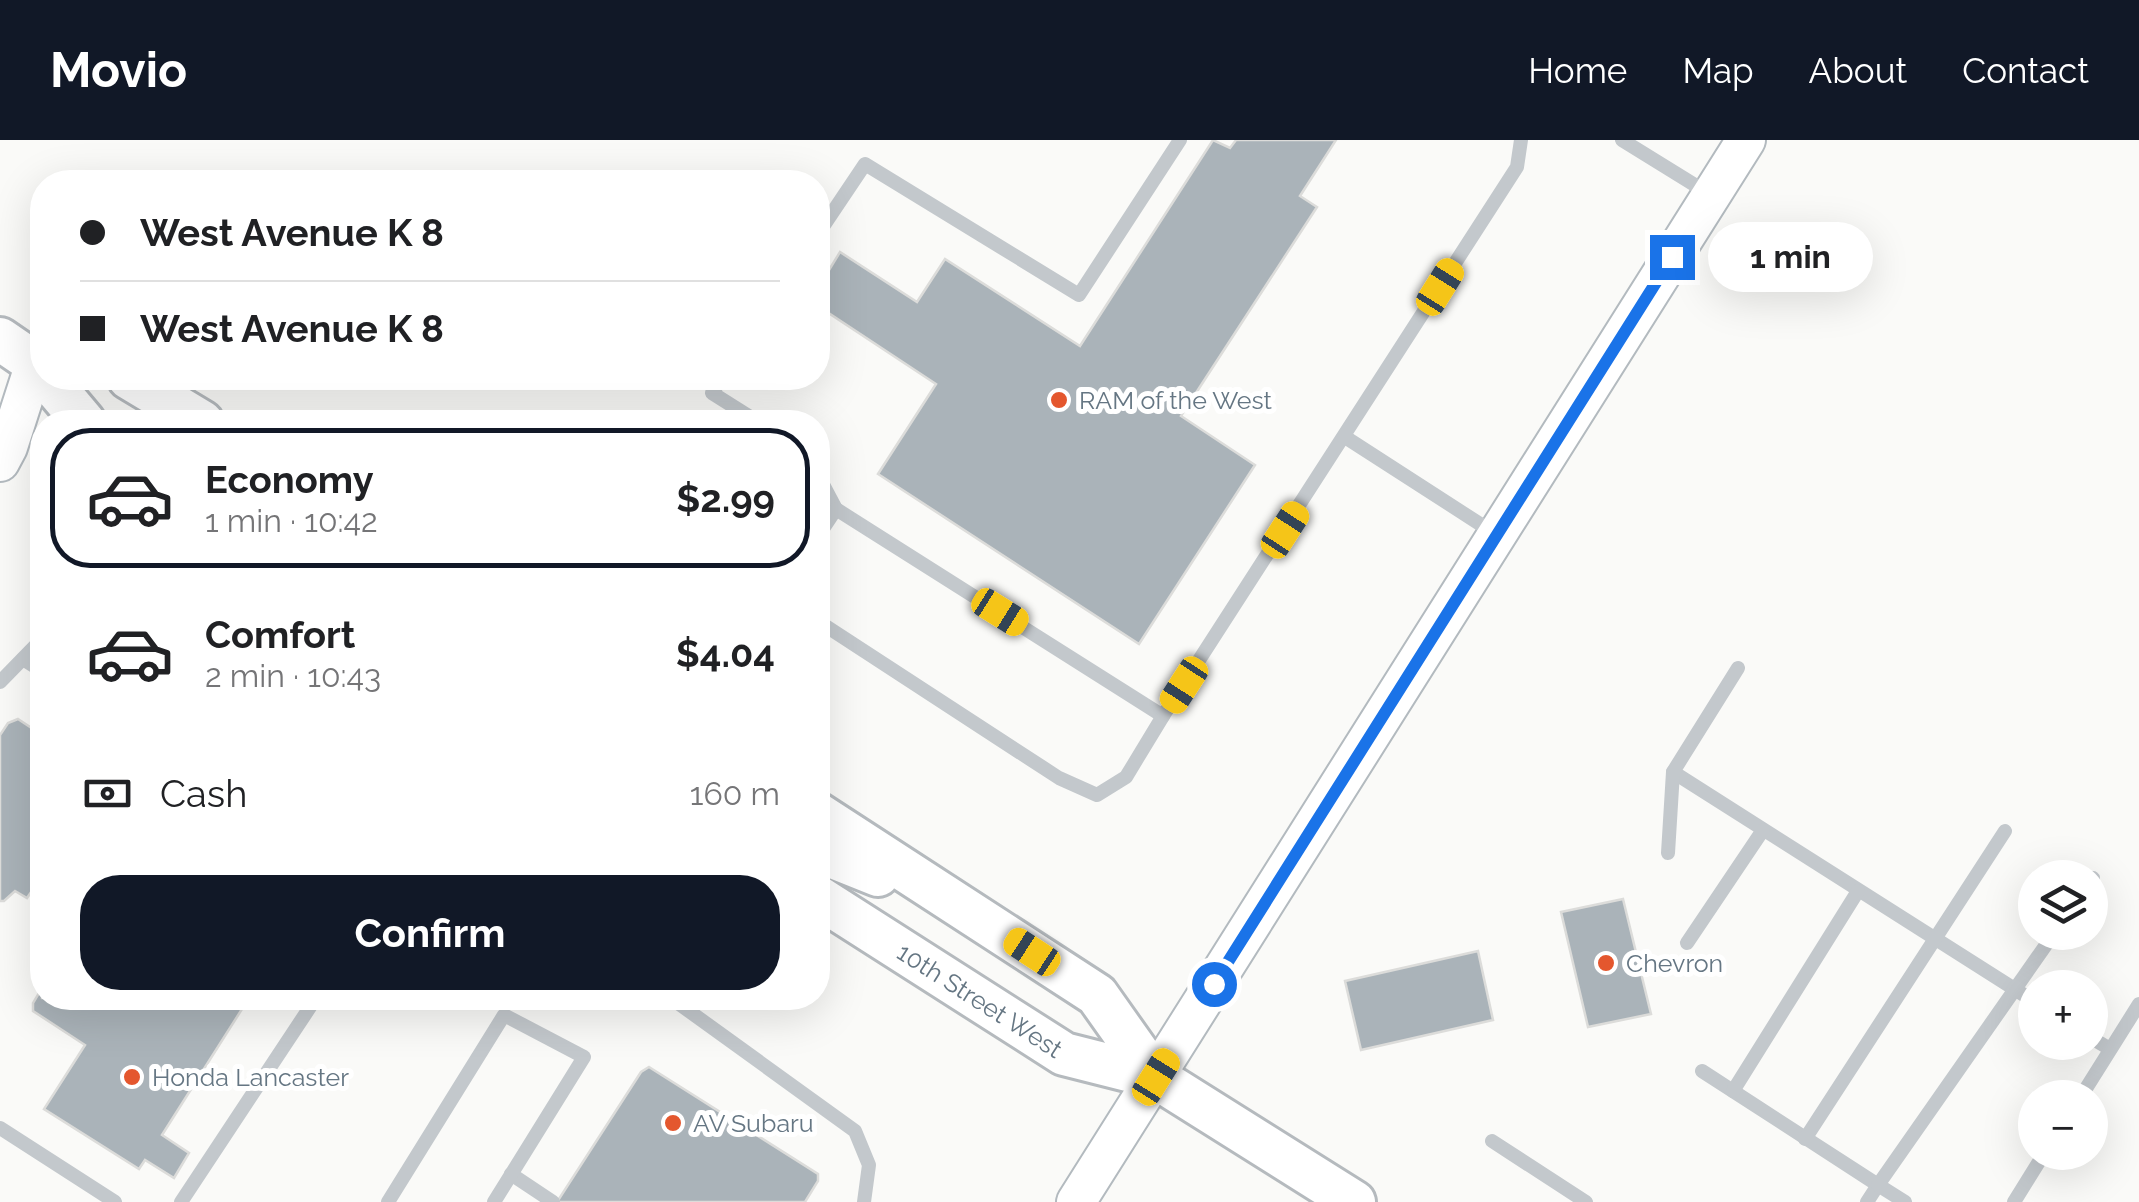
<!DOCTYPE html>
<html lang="en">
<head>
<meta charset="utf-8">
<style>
	:root { --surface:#fff; --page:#f6f6f6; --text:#202124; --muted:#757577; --line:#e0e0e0; --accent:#111827 }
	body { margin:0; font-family:Raleway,sans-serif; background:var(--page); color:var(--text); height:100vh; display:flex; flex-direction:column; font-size:38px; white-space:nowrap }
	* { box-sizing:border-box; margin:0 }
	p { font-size:32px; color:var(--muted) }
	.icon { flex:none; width:55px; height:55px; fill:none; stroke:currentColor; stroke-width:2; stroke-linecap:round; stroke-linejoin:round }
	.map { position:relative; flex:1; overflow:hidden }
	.panel { position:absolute; left:30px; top:270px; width:800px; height:600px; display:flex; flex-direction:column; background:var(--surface); border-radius:40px; box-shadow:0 10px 40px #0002 }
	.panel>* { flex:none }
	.guide { position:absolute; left:30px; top:30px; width:800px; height:220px; border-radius:40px; box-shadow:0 10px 40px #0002; display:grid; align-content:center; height:220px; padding:0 50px; background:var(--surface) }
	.fabs { position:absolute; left:2018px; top:720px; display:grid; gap:20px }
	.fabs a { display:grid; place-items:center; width:90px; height:90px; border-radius:50%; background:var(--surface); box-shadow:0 10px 40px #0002; font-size:50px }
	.end { position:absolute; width:45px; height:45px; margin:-22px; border:12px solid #1a73e8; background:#fff; box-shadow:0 0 0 5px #fff }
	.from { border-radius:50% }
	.bubble { position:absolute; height:70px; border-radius:35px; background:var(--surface); box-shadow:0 10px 40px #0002; font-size:32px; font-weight:700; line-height:70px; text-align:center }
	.car { position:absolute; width:30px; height:60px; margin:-30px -15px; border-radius:12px; box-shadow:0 0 8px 2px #0007; background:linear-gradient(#f5c518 24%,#345 0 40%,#f5c518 0 76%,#345 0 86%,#f5c518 0) }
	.guide b { display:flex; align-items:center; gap:35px; height:95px; font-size:38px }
	.guide b+b { border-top:2px solid var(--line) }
	.guide i { width:25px; height:25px; background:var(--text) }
	ul { padding:18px 0 0; list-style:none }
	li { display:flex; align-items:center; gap:30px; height:140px; margin:0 20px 15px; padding:0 30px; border:5px solid transparent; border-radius:40px }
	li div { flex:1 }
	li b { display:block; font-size:38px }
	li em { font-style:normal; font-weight:700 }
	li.current { border-color:var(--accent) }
	li>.icon { width:90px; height:90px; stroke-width:1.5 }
	.pay { display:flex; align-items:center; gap:25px; height:110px; padding:0 50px; font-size:38px }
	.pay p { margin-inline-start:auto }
	.button { display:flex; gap:20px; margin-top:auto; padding:20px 50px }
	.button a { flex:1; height:115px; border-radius:40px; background:var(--accent); color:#fff; font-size:40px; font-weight:700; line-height:115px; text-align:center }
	header { display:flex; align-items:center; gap:60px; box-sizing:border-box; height:140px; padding:0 50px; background:var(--accent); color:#fff }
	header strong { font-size:48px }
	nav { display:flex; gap:55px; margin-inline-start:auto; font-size:35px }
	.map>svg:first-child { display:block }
	.building { fill:#aab3b9; stroke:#dcdcda; stroke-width:2.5 }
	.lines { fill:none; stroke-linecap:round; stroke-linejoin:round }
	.secondary-casing { stroke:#b3babf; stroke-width:42 }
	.primary-casing { stroke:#b5babe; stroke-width:48 }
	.lane { stroke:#c3c8cc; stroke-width:14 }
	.secondary { stroke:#fff; stroke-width:38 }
	.primary { stroke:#fff; stroke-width:42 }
	.route { stroke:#1a73e8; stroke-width:12 }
	.poi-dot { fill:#e4572e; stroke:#fff; stroke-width:4 }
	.labels { text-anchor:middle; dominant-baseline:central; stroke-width:10; stroke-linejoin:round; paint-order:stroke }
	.poi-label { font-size:25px; fill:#657683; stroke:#fff; text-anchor:start }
	.street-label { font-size:25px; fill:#657683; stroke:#fff }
</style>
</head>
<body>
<header>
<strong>Movio</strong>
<nav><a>Home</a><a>Map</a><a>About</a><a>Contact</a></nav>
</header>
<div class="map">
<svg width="2139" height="1062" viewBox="0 0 2139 1062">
	<rect width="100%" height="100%" fill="#fafaf8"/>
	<g class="building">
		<polygon points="1213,0 1230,8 1236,0 1336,0 1300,56 1317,67 1181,276 1255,325 1139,504 878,334 936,244 818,166 818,148 840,112 917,162 945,119 1080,206"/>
		<polygon points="18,579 42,595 42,749 36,745 27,758 15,751 4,761 0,761 0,595 8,583"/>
		<polygon points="1623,759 1651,874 1588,887 1561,772"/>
		<polygon points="1478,811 1493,880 1361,910 1345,841"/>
		<polygon points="42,848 42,858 249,858 162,995 189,1013 174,1038 145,1020 139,1029 44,969 85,905 33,871 33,863"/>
		<polygon points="649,927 818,1034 818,1041 805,1062 557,1062 641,932"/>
	</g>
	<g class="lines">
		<g class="secondary-casing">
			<g id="secondary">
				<polyline points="0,322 8,307 35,223"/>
				<polyline points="1076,1062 1746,0"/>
			</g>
		</g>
		<g class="primary-casing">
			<g id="primary">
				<polyline points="0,199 35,223 42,232"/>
				<polyline points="47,238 84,282"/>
				<polyline points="129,238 202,282"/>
				<polyline points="818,674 1097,855 1155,937"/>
				<polyline points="818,711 878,735"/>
				<path id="s1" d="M818 757 1064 914 1155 937 1354 1062"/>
			</g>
		</g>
		<g class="lane">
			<polyline points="1622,0 1711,55"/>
			<polyline points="818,94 865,24 1079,155 1180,0"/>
			<polyline points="722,238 712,253 758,282"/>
			<polyline points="1345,297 1497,395"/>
			<polyline points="818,335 836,369"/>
			<polyline points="818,396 836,369 1163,576 1517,27 1521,0"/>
			<polyline points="818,481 1059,638 1097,655 1126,637 1163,576"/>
			<polyline points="23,519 42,531"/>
			<polyline points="0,542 42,499"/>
			<polyline points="1673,632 2035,862"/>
			<polyline points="1668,713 1673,632 1738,528"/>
			<polyline points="2090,742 2093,738"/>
			<polyline points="1687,803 1763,690"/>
			<polyline points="671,858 855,991 869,1025 864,1062"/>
			<polyline points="2090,897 2110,909"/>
			<polyline points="1702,931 1878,1045 1867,1062"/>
			<polyline points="1733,951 1858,751"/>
			<polyline points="2080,958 2139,864"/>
			<polyline points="0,988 115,1062"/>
			<polyline points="1805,999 2005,691"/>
			<polyline points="1492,1001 1586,1062"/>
			<polyline points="511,1034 553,1062"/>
			<polyline points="181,1062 316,858"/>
			<polyline points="388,1062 504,875 584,917 494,1062"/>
			<polyline points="1905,1062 1878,1045 2055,792"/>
			<polyline points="2014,1062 2045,1012"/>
		</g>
		<use href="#secondary" class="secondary"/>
		<use href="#primary" class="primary"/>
	</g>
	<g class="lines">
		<polyline class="route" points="1214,844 1672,117"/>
	</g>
	<g class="poi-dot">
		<circle cx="1059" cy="260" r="10"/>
		<circle cx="1606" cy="823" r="10"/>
		<circle cx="132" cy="937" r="10"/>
		<circle cx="673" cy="983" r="10"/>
	</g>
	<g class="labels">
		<g class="poi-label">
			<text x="1079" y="260">RAM of the West</text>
			<text x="1626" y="823">Chevron</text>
			<text x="152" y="937">Honda Lancaster</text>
			<text x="693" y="983">AV Subaru</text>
		</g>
		<g class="street-label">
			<text stroke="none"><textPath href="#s1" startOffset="192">10th Street West</textPath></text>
		</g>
	</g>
</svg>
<div class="fabs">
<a><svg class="icon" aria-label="layers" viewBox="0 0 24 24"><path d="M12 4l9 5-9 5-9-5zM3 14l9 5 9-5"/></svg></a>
<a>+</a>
<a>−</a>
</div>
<i class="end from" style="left:1214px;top:844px"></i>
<i class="end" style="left:1672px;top:117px"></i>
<div class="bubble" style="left:1708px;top:82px;width:165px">1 min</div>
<i class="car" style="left:1440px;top:147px;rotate:32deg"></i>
<i class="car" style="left:1285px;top:390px;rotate:33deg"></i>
<i class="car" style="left:1000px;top:472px;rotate:122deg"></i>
<i class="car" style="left:1184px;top:545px;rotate:213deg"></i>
<i class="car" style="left:1032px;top:812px;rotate:303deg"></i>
<i class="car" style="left:1156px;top:937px;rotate:32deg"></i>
<div class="guide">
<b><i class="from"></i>West Avenue K 8</b>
<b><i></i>West Avenue K 8</b>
</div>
<section class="panel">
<ul>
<li class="current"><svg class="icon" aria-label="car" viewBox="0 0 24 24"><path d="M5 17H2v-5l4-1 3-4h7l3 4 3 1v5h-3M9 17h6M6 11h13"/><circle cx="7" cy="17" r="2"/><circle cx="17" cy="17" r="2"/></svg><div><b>Economy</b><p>1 min · 10:42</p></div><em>$2.99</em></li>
<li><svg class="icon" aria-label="car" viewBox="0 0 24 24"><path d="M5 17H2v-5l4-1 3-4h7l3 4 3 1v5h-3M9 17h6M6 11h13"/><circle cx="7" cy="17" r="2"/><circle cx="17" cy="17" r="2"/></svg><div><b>Comfort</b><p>2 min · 10:43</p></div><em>$4.04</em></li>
</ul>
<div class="pay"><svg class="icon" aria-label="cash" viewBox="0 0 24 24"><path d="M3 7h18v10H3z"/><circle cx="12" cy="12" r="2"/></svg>Cash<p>160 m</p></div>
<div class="button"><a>Confirm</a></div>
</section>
</div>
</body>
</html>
